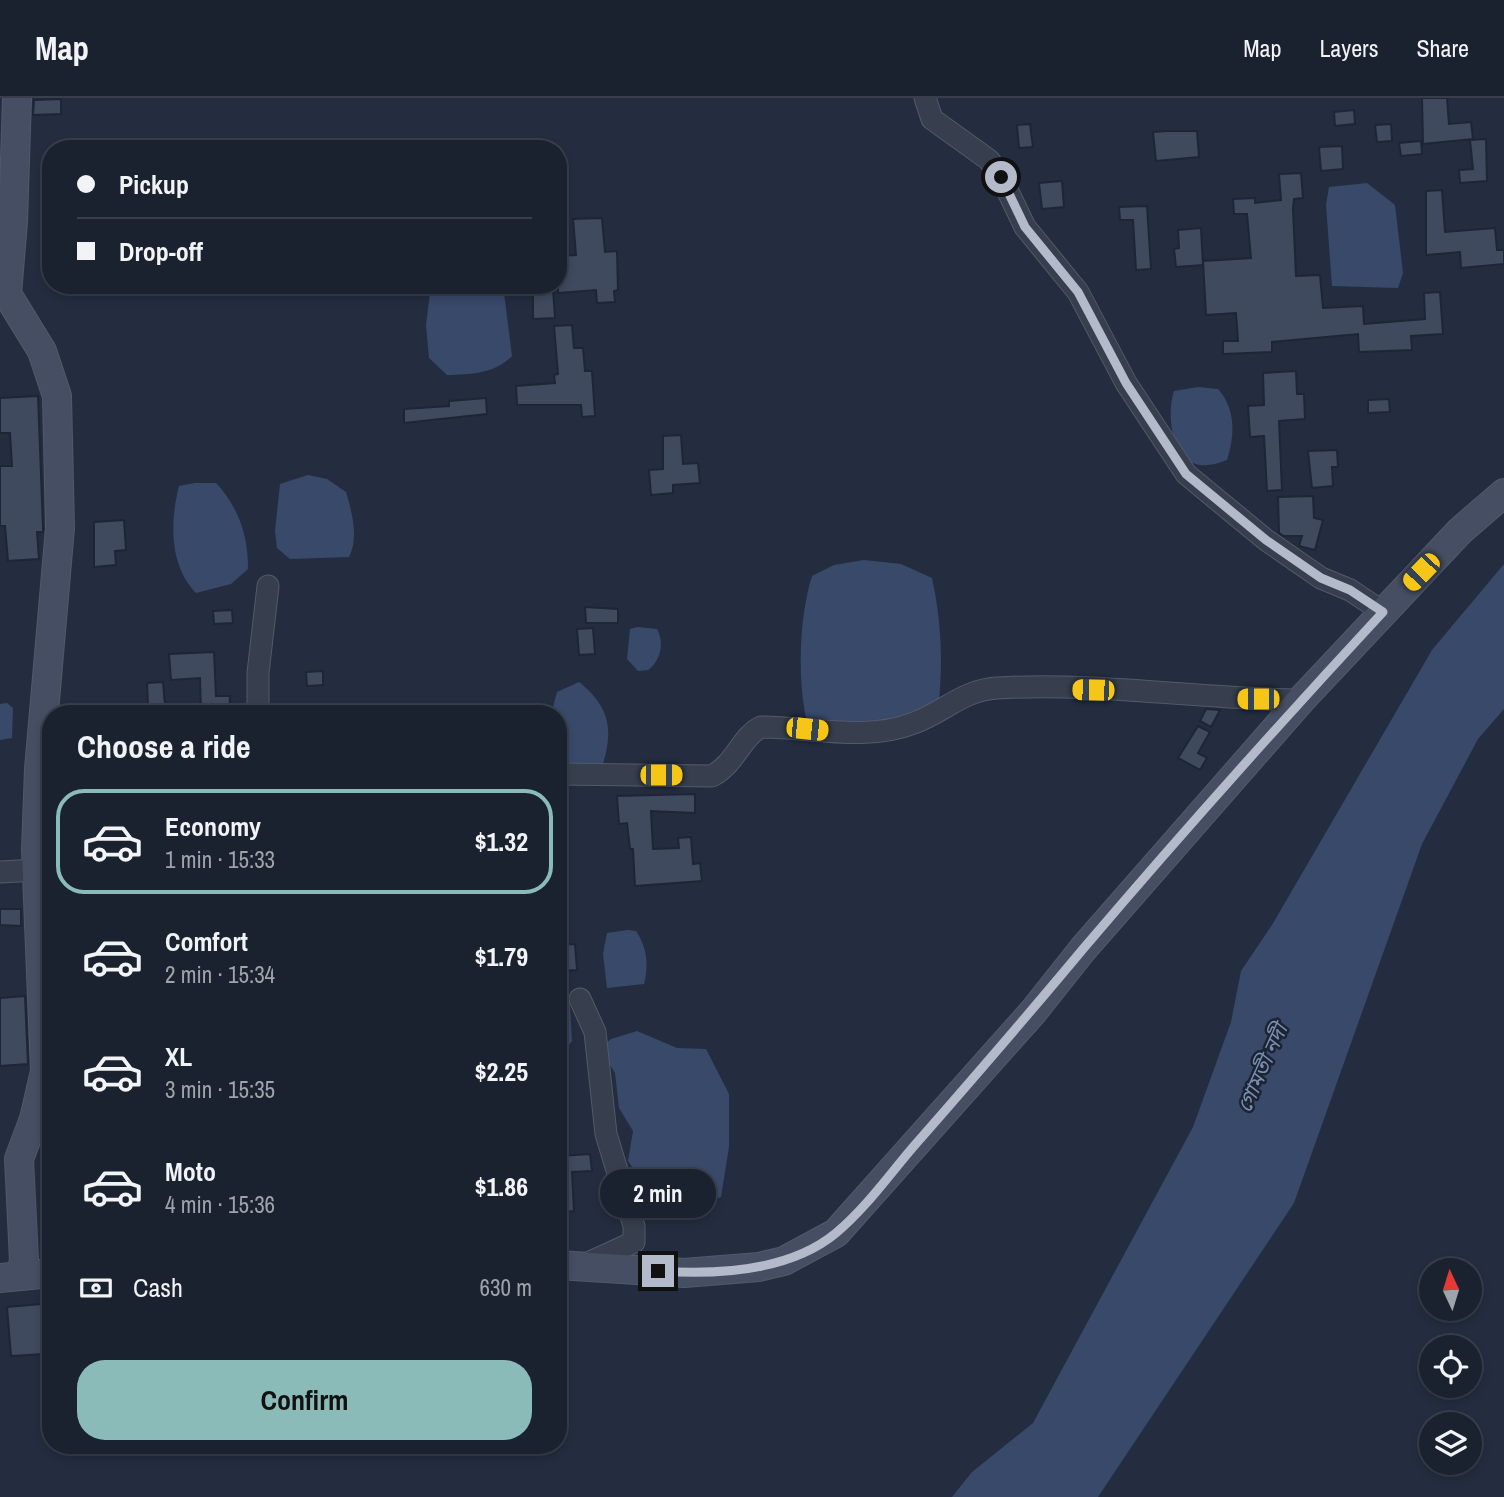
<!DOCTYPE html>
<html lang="en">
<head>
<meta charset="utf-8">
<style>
	:root { --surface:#1a222f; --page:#232a37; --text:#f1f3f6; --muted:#9fa4aa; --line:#383f4b; --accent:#8bbbb9 }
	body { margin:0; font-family:"Archivo Narrow","Noto Sans Bengali",sans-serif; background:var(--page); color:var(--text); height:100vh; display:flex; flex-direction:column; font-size:26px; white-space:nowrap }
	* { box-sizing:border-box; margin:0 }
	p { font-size:23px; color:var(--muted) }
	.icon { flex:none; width:38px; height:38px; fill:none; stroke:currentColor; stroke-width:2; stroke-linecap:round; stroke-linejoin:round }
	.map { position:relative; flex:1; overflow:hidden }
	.details { position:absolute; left:42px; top:607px; width:525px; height:749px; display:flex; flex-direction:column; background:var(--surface); border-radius:28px; box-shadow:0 4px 10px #0003,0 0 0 2px var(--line) }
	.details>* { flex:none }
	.banner { position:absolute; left:42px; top:42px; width:525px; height:154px; border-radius:28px; box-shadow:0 4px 10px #0003,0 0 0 2px var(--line); display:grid; align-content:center; height:154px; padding:0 35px; background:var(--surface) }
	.needle { width:46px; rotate:356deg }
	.fabs { position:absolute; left:1419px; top:1160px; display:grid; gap:14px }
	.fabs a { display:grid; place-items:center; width:63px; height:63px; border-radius:50%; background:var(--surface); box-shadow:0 4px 10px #0003,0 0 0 2px var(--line); font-size:35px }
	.end { position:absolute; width:32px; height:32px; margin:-16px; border:9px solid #b3baca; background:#111; box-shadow:0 0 0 4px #111 }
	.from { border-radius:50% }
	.bubble { position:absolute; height:49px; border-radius:24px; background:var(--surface); box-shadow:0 4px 10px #0003,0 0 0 2px var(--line); font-size:23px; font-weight:700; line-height:49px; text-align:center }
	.car { position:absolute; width:21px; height:42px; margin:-21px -10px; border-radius:9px; box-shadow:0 0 5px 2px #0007; background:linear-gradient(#f5c518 24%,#345 0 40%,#f5c518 0 76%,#345 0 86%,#f5c518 0) }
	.banner b { display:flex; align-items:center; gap:24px; height:66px; font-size:26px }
	.banner b+b { border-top:2px solid var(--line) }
	.banner i { width:18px; height:18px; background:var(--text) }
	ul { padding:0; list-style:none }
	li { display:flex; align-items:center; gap:21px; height:105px; margin:0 14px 10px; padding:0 21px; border:4px solid transparent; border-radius:28px }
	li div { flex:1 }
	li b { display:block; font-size:26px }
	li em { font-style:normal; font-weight:700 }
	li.current { border-color:var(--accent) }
	li>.icon { width:63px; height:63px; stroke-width:1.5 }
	h2 { padding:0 35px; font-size:32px; line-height:84px }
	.pay { display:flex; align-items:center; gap:18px; height:77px; padding:0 35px; font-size:26px }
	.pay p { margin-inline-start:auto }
	.button { display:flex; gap:14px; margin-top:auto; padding:14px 35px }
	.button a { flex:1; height:80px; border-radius:28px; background:var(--accent); color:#111; font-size:28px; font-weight:700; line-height:80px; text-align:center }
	header { display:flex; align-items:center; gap:42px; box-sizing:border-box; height:98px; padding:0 35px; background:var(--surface); border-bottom:2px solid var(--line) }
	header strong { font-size:33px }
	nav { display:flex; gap:38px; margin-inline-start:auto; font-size:24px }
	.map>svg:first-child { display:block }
	.water { fill:#384969 }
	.building { fill:#3f4a5f; stroke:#1e2635; stroke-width:2 }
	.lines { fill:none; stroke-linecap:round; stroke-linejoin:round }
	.street-casing { stroke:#525a69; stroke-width:23 }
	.secondary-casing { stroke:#525a69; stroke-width:30 }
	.street { stroke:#373f4e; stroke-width:21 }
	.secondary { stroke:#454e62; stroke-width:28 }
	.route { stroke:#b3baca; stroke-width:9 }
	.labels { text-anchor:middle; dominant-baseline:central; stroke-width:5; stroke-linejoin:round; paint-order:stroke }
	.water-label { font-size:21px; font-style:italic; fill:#7a8eb2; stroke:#1c2433 }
</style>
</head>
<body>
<header>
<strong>Map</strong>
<nav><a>Map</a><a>Layers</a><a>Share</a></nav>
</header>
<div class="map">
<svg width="1504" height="1399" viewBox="0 0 1504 1399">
	<rect width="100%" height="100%" fill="#232d3f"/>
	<g class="water">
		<polygon points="1367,85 1395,107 1403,175 1398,190 1332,188 1326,107 1329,89"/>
		<path d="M431 187H503L512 258C494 276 471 276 447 277L429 260 426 227Z"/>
		<path d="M1198 289 1218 291C1236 311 1235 338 1227 362 1216 366 1204 370 1193 365 1170 355 1167 313 1174 293Z"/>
		<path d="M308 377 327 381 346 394C352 414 359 440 349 459L290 461 277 450 275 433 280 386Z"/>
		<path d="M195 385H216C239 410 248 437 248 471L231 486 196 495C169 468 170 423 179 388Z"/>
		<path d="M864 462 901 466 932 480C941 521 943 561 939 603L898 627 807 625C797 581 799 520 812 478L834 467Z"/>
		<polygon points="1504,466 1504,611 1478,641 1422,746 1294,1105 1098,1399 952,1399 972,1374 1033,1325 1193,1029 1231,924 1241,873 1272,827 1432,552"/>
		<path d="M638 529 657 531C665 546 660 563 648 572L638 573 627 561 630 531Z"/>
		<path d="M579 584C610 609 614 632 602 669L575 670 558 657V616H551L557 594Z"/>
		<polygon points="7,605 13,610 12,640 0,642 0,606"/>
		<path d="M628 832 636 833C647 849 649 867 644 886L607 890 603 856 607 835Z"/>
		<polygon points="559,900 566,901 570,907 572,943 567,950 558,949"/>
		<polygon points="637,933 677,950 706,951 729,996 729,1049 721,1099 688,1109 648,1092 628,1063 633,1033 619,1010 615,975 600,951 611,941"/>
	</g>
	<g class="building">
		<polygon points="1422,0 1447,0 1449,26 1471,24 1473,41 1423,46"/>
		<polygon points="61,1 61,16 33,17 34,2"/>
		<polygon points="1354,12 1355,26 1335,28 1334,14"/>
		<polygon points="1030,26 1033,49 1019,50 1017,27"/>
		<polygon points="1391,26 1392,43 1377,44 1375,27"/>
		<polygon points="1167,33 1197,33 1199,59 1156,63 1153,34"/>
		<polygon points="1486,41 1487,83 1460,85 1459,72 1473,71 1470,42"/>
		<polygon points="1421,43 1422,56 1401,58 1399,45"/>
		<polygon points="1342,48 1343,71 1321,73 1319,49"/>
		<polygon points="1301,75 1303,100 1294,101 1293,111 1296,178 1320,177 1323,210 1363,208 1364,226 1425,221 1424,195 1440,194 1443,236 1411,238 1412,252 1359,254 1358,236 1272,244 1272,254 1223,256 1223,243 1238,243 1236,215 1206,217 1203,163 1251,160 1247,116 1234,116 1233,101 1255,100 1255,105 1281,102 1279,76"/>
		<polygon points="1062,83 1064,109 1042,111 1039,85"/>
		<polygon points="1442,92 1445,134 1495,130 1497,152 1504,152 1504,166 1461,170 1460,154 1426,157 1426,93"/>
		<polygon points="1147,108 1151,171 1136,172 1133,122 1120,122 1119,109"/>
		<polygon points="602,120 605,154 617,153 618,192 614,193 615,204 597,205 596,192 558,195 558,158 576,157 573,121"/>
		<polygon points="1201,130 1203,167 1176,169 1174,151 1179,150 1178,132"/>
		<polygon points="553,191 555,220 533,221 533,192"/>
		<polygon points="572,227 574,250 583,250 585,273 592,273 595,318 582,319 581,307 517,307 516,288 555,285 554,277 558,276 554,228"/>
		<polygon points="1296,273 1297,296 1304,296 1305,321 1279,323 1282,392 1267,393 1264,338 1250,339 1248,308 1264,307 1263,275"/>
		<polygon points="38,298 43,429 43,434 37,434 39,461 8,463 5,428 0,428 0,368 12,368 10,335 0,335 0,300"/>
		<polygon points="486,300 487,316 404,325 404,311 449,308 449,303"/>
		<polygon points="1389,301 1390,314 1368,315 1368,302"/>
		<polygon points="681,337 683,366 698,365 700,385 673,387 673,395 651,397 649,372 663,371 663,338"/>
		<polygon points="1337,352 1338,369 1332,369 1333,388 1312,390 1308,353"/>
		<polygon points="1313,398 1314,420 1323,422 1315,452 1299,448 1302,438 1284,438 1279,435 1278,399"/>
		<polygon points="124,422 126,452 115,453 116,467 94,469 94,424"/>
		<polygon points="585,509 618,511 618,525 586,525"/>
		<polygon points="232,512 233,525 214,526 213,513"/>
		<polygon points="593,530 595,556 579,557 577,531"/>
		<polygon points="214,554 216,598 230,598 229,615 201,614 200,580 171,582 169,556"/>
		<polygon points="323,573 323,587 307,588 306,574"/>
		<polygon points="163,584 165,608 148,609 147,585"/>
		<polygon points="1206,611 1220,612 1211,629 1200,623"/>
		<polygon points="1198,628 1210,634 1198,655 1207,660 1200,672 1178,660"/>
		<polygon points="695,696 695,715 651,713 653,751 679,750 678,740 691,739 693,766 700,765 702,783 635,788 633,751 630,751 627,725 619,726 617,698"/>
		<polygon points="0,811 21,811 21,828 0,827"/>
		<polygon points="575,846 577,872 558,873 558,847"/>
		<polygon points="25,898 28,966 0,968 0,900"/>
		<polygon points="590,1056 592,1073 572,1074 574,1113 561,1114 558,1058"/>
		<polygon points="41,1206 44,1256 11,1258 7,1209"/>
	</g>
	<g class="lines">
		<g class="street-casing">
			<g id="street">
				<polyline points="925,0 932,21 989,62 1001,79 1025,129 1078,194 1126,285 1186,376 1266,442 1321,480 1350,492 1383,514"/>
				<polyline points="258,616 258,575 268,488"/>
				<path d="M558 676 712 678C736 665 741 639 761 629 812 629 865 644 914 625 944 614 963 592 997 590 1098 584 1200 601 1301 602"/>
				<polyline points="0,774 37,772"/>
				<polyline points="580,901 595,934 606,1036 634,1128 634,1144 586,1166"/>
			</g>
		</g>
		<g class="secondary-casing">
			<g id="secondary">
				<polyline points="17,0 13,124 7,196 42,253 57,298 60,430 39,671 36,752 45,973 34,1021 19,1061 24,1162 21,1178"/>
				<polyline points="558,1167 684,1175 759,1169 784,1163 836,1135 1033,914 1083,851 1301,602 1460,433 1504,395"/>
				<polyline points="0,1180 51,1175"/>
			</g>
		</g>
		<use href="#street" class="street"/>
		<use href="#secondary" class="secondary"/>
	</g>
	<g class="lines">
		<path class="route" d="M658 1173C717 1177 789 1174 836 1135 865 1111 889 1077 914 1048 971 983 1028 917 1083 851 1180 737 1281 624 1383 514L1350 492 1321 480 1266 442 1186 376 1126 285 1078 194 1025 129 1001 79"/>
	</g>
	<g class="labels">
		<g class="water-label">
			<text transform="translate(1262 970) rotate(-66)">গোমতী নদী</text>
		</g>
	</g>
</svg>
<div class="fabs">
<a><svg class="needle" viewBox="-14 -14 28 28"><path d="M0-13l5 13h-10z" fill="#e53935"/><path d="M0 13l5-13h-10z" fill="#9fa4aa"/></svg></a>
<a><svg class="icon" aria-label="locate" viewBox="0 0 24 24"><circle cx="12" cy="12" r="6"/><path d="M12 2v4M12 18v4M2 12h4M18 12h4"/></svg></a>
<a><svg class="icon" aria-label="layers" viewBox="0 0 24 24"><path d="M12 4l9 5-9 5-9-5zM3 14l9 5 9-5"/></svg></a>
</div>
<i class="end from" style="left:1001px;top:79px"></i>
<i class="end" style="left:658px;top:1173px"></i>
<div class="bubble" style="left:600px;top:1071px;width:116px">2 min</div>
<i class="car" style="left:1421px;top:474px;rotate:224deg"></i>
<i class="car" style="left:1093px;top:592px;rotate:271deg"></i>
<i class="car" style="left:1258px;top:601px;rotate:270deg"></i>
<i class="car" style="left:807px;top:631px;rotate:96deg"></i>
<i class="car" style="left:661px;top:677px;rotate:90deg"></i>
<div class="banner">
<b><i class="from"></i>Pickup</b>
<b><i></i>Drop-off</b>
</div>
<section class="details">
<h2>Choose a ride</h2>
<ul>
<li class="current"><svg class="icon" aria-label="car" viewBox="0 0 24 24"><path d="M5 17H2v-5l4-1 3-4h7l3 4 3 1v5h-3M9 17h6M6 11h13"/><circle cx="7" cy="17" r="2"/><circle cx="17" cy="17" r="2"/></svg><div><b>Economy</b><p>1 min · 15:33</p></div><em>$1.32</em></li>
<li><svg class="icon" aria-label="car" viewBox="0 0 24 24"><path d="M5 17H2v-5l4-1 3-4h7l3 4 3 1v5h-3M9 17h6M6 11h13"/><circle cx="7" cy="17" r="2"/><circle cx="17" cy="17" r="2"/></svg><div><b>Comfort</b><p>2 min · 15:34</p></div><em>$1.79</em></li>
<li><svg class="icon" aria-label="car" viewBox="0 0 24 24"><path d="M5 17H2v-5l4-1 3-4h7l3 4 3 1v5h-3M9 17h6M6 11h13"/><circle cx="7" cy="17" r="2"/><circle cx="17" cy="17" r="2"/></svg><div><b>XL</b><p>3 min · 15:35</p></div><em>$2.25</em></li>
<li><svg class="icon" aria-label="car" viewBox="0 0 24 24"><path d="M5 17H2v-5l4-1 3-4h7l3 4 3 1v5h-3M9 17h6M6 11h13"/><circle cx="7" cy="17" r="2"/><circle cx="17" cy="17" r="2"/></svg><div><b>Moto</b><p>4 min · 15:36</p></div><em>$1.86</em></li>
</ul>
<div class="pay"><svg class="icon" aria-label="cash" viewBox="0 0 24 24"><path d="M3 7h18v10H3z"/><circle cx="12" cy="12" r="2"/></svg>Cash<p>630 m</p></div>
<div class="button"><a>Confirm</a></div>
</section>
</div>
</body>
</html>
